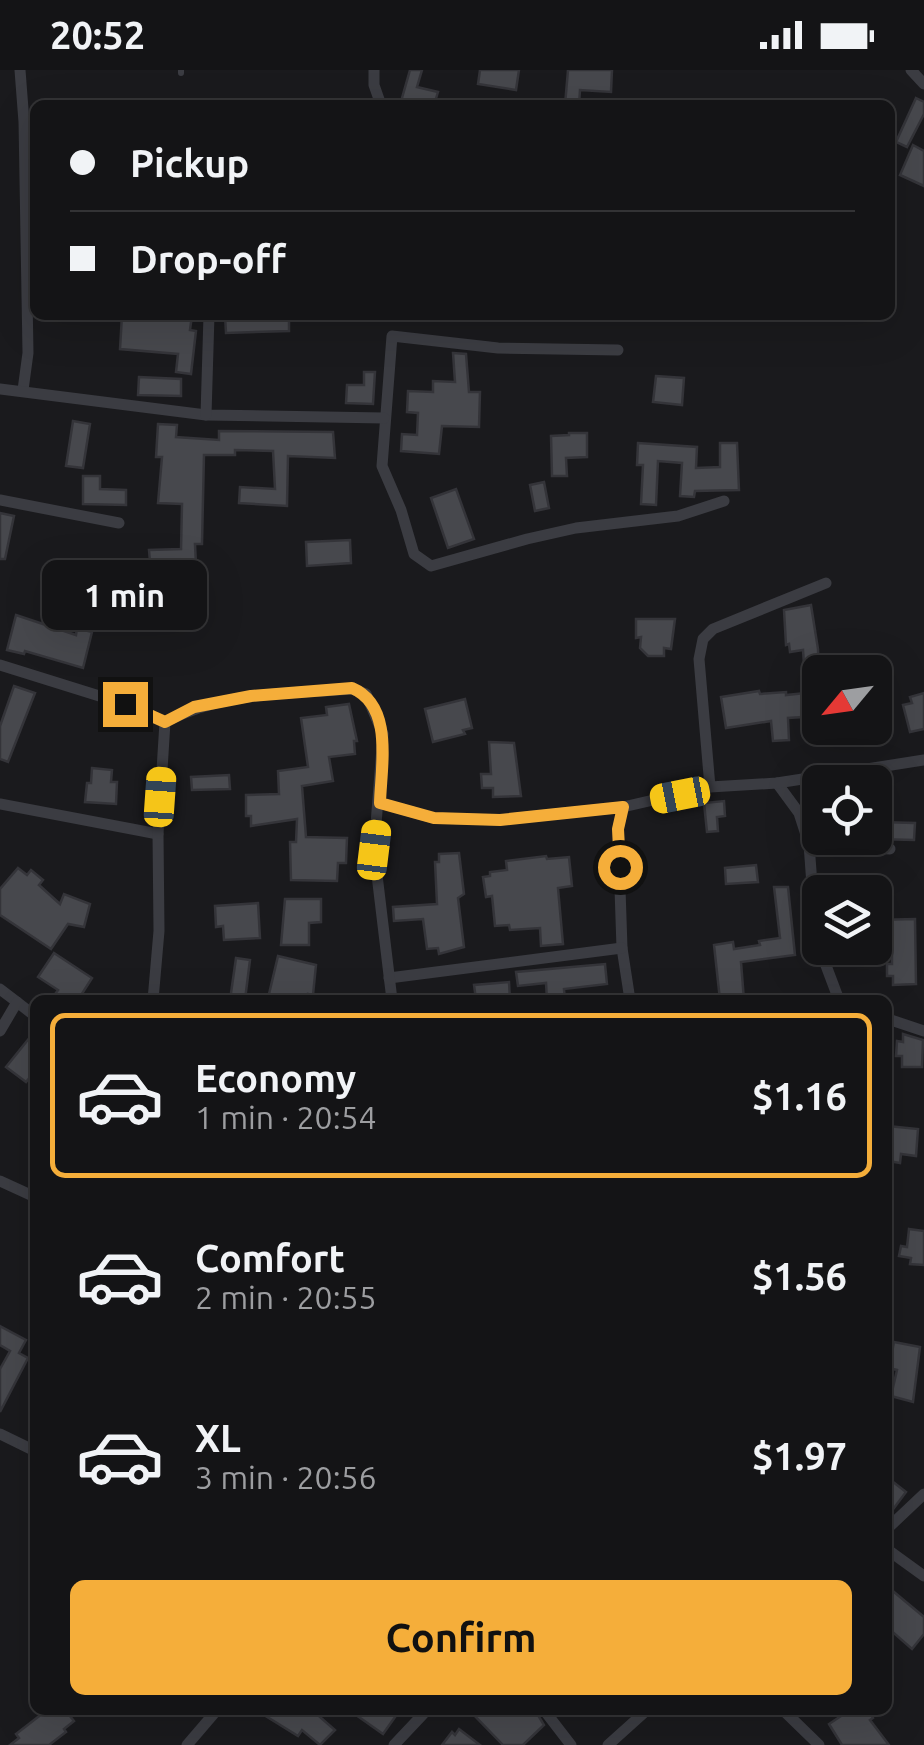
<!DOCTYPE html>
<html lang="en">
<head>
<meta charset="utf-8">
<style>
	:root { --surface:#141416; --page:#212123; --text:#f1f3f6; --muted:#9d9ea1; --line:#333335; --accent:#f5ae3a }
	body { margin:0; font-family:Ubuntu,sans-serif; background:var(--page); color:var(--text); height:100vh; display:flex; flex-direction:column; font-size:38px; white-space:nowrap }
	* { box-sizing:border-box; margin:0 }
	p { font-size:32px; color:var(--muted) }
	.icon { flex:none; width:55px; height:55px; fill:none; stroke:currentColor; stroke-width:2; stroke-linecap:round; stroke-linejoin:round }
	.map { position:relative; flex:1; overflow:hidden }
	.side { position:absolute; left:30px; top:925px; width:862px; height:720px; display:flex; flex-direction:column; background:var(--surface); border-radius:15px; box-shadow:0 10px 40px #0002,0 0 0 2px var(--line) }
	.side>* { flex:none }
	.top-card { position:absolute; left:30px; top:30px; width:865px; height:220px; border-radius:15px; box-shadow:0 10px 40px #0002,0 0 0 2px var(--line); display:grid; align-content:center; height:220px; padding:0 40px; background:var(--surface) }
	.needle { width:65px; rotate:241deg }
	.fabs { position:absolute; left:802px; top:585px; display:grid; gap:20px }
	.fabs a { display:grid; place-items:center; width:90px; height:90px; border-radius:15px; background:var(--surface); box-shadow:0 10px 40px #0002,0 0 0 2px var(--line); font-size:50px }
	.end { position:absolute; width:45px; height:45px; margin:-22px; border:12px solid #f5ae3a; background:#111; box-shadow:0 0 0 5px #111 }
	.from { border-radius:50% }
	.bubble { position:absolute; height:70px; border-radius:15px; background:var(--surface); box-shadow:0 10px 40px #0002,0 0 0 2px var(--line); font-size:32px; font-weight:700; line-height:70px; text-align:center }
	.car { position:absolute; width:30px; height:60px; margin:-30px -15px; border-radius:12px; box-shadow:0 0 8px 2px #0007; background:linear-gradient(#f5c518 24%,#345 0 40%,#f5c518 0 76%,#345 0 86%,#f5c518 0) }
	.top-card b { display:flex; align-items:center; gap:35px; height:95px; font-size:38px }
	.top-card b+b { border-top:2px solid var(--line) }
	.top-card i { width:25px; height:25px; background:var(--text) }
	ul { padding:18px 0 0; list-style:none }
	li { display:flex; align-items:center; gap:30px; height:165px; margin:0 20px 15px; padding:0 20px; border:5px solid transparent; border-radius:15px }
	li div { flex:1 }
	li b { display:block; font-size:38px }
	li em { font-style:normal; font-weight:700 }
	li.on { border-color:var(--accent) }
	li>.icon { width:90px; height:90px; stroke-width:1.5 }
	.action { display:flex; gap:20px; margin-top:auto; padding:20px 40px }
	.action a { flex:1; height:115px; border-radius:15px; background:var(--accent); color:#111; font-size:40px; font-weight:700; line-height:115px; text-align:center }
	.status { display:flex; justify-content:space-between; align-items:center; height:70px; padding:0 50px; background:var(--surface); direction:ltr }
	.status svg { height:28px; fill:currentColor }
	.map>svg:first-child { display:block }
	.building { fill:#47484d; stroke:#343439; stroke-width:2.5 }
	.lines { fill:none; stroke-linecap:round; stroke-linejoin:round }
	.service { stroke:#3b3c42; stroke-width:6 }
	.minor { stroke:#3b3c42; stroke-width:11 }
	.route { stroke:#f5ae3a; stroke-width:12 }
</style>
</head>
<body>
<div class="status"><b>20:52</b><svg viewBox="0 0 49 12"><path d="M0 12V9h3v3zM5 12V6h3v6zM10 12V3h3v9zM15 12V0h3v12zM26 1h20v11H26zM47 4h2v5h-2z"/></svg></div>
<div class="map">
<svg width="924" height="1675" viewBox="0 0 924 1675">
	<rect width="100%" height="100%" fill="#1a1a1d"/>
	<g class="building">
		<polygon points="410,0 422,0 417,17 438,22 434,35 400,35"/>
		<polygon points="480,0 519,0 516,20 478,14"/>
		<polygon points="568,0 612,0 611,22 580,20 579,35 565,35"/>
		<polygon points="916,28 924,32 924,44 907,77 896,72"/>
		<polygon points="913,75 924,81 924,116 900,105"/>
		<polygon points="122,245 192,245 190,260 196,261 191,304 176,302 178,284 120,279"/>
		<polygon points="225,245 289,245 289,261 226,263"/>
		<polygon points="453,283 466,284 469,322 480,322 479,357 442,356 439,384 401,381 402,364 417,365 418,343 407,342 408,321 433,322 433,311 455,312"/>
		<polygon points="364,302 375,302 373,334 346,333 347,315 364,315"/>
		<polygon points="656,306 684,308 682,335 653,332"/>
		<polygon points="139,307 181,309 181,326 138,325"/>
		<polygon points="73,351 90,354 83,398 66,396"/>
		<polygon points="158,354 177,355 176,367 219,370 219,361 333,362 335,388 288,386 287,436 239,433 240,417 275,419 273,381 235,380 235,385 204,385 202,474 195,474 196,495 185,495 185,503 151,504 149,480 181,479 182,434 158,433 162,387 156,387"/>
		<polygon points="569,363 587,363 587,387 566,388 567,406 552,406 551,366 569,365"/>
		<polygon points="638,373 697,377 696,398 720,397 720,373 737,373 739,420 695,421 694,427 680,426 682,393 658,391 656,435 641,434 643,395 637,395"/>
		<polygon points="83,406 100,406 100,419 126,420 126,435 83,434"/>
		<polygon points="544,412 549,438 535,441 530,415"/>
		<polygon points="456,419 474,469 448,478 431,428"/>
		<polygon points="0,443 14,446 5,489 0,489"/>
		<polygon points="350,470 351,493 307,496 306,472"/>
		<polygon points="811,535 818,579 820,646 788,648 789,670 773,671 771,651 726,658 721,627 759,621 760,624 786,622 786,625 806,623 803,580 790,582 789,574 786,575 784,540"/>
		<polygon points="16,545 76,565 77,558 92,562 83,598 25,581 24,584 7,580"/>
		<polygon points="636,549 675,549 671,579 664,578 664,586 648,586 640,578 641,567 636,568"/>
		<polygon points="14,616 35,623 8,692 0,689 0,656"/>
		<polygon points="924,623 924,659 910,662 903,635 912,633 910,627"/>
		<polygon points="465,629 472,658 463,660 465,664 433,672 425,639"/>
		<polygon points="349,634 357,671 354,671 355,684 329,687 333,711 302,716 306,767 347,768 346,793 338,793 337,811 291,810 290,772 296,772 297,749 251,756 251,746 246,746 246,725 279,724 278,701 308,697 301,648 327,645 326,637"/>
		<polygon points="489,672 514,673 521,726 493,727 493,718 482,718 481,704 491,704"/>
		<polygon points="92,698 112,700 111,712 117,712 116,734 85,732 87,713 91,713"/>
		<polygon points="229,705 230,719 192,720 191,707"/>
		<polygon points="724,731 725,746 717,747 718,761 707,762 704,733"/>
		<polygon points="879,752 915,753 914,770 875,769 875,754"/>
		<polygon points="459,783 464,824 458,828 464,877 439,884 438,878 427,879 423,849 394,851 393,837 437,834 435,792 439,792 439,784"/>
		<polygon points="546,786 547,789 569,787 572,816 558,818 563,874 541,876 540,858 510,860 509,855 495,856 492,826 486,827 483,807 490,806 490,802 507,800 506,791"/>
		<polygon points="756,795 758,812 726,814 725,798"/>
		<polygon points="18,798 27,805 31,800 43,810 39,815 60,834 64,824 90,834 84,857 68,854 51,879 0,845 0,819"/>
		<polygon points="774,817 788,817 795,885 741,892 744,930 720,930 714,875 733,872 734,879 760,875 759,871 780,868"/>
		<polygon points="285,829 321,829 321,852 309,853 309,875 281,875"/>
		<polygon points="258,833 260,868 224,870 223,856 216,857 215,836"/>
		<polygon points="915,849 916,914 893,915 893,906 887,906 887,894 892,894 892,871 875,872 875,850"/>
		<polygon points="54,883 92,908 78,930 51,930 58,920 38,907"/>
		<polygon points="278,886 316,895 313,925 308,924 307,930 269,924"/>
		<polygon points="236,888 250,890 245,930 230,930"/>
		<polygon points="605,894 607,914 564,919 565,930 547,930 546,913 518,916 516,902"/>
		<polygon points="509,912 510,930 476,930 474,915"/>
		<polygon points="35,961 35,1001 26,1012 6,997"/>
		<polygon points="903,964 923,970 922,997 902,997 902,986 896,986 897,971 903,972"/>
		<polygon points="888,1056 918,1059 916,1086 901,1084 900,1093 888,1091"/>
		<polygon points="909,1159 924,1161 924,1195 910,1194 911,1188 899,1186 901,1176 907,1177"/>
		<polygon points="0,1256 26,1270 19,1283 28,1288 0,1342 0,1299 10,1281 0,1275"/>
		<polygon points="894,1272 920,1277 913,1332 891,1326 897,1300 889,1298"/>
		<polygon points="888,1408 906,1422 888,1446"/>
		<polygon points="888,1517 924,1547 924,1564 912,1579 888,1558"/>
		<polygon points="47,1640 65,1640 74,1651 64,1659 66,1662 49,1675 10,1675 19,1668 16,1664"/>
		<polygon points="256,1640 312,1640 335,1660 320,1675 302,1660 298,1666"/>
		<polygon points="349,1640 400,1640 383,1664"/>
		<polygon points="469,1640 535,1640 544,1655 523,1675 503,1675"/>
		<polygon points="850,1640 868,1640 873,1648 870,1650 889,1675 842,1675 829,1654"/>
		<polygon points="459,1659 480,1675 442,1675 452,1662 455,1665"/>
	</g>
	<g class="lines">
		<polyline class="service" points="181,0 181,3"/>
		<g class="minor">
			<polyline points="20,0 24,52 28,283 23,320"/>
			<polyline points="374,0 374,15 381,35"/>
			<polyline points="911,0 924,14"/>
			<polyline points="618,280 498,278 392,266 382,396 401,440 414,484 431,496 527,469 576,458 678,446 724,431"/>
			<polyline points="0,319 206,345 384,348"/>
			<polyline points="206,345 209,245"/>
			<polyline points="0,430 119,453"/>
			<polyline points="0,595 125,634 165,652"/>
			<polyline points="777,713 799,743 809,774 816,869 839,930"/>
			<polyline points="710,717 699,589 703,569 713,559 826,513"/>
			<polyline points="380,733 433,748 499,750 623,737 710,717 777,713 924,690"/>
			<polyline points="0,734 158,764"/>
			<polyline points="623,737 618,759 622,878 630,930"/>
			<polyline points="809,774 890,779"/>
			<polyline points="389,908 622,878"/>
			<polyline points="0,919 17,932"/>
			<path d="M153 930 159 861 158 764 165 652C224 621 288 624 352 619L366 624 383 664 374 780 392 930"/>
			<polyline points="888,949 924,961"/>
			<polyline points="0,961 17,932 35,946"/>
			<polyline points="0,1111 35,1127"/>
			<polyline points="0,1364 35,1381"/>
			<polyline points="888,1458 924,1424"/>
			<polyline points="888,1480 924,1506"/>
			<polyline points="544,1640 571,1675"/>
			<polyline points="783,1640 819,1675"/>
			<polyline points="187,1675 217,1640"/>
			<polyline points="394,1675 427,1640"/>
			<polyline points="608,1675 647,1640"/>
		</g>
	</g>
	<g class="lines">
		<path class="route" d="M125 634 165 652 194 637 251 626 352 618C394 636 381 696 380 733L434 748 500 750 623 737 618 759 620 797"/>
	</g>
</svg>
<div class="fabs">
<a><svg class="needle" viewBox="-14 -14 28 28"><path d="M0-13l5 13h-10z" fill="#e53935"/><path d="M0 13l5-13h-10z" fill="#9d9ea1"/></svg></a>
<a><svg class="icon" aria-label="locate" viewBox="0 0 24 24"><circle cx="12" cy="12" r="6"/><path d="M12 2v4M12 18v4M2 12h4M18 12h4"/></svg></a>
<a><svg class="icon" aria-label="layers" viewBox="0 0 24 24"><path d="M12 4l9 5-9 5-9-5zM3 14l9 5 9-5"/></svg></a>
</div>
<i class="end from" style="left:620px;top:797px"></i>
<i class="end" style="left:125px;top:634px"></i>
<div class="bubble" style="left:42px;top:490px;width:165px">1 min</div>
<i class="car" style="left:680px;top:725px;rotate:259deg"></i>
<i class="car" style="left:160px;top:727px;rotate:4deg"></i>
<i class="car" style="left:374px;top:780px;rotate:7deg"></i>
<div class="top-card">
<b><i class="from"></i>Pickup</b>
<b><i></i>Drop-off</b>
</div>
<section class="side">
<ul>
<li class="on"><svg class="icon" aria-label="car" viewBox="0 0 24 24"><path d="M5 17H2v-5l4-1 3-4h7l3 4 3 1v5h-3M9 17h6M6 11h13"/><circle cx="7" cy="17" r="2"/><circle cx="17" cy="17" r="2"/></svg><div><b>Economy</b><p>1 min · 20:54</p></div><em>$1.16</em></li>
<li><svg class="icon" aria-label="car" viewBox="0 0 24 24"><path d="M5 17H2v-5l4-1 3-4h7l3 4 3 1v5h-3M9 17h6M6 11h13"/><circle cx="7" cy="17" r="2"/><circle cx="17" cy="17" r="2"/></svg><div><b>Comfort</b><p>2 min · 20:55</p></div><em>$1.56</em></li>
<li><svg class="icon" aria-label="car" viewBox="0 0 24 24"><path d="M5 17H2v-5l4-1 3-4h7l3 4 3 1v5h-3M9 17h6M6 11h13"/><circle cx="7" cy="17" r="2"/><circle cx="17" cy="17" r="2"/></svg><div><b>XL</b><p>3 min · 20:56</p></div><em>$1.97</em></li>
</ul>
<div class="action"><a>Confirm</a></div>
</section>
</div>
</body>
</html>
